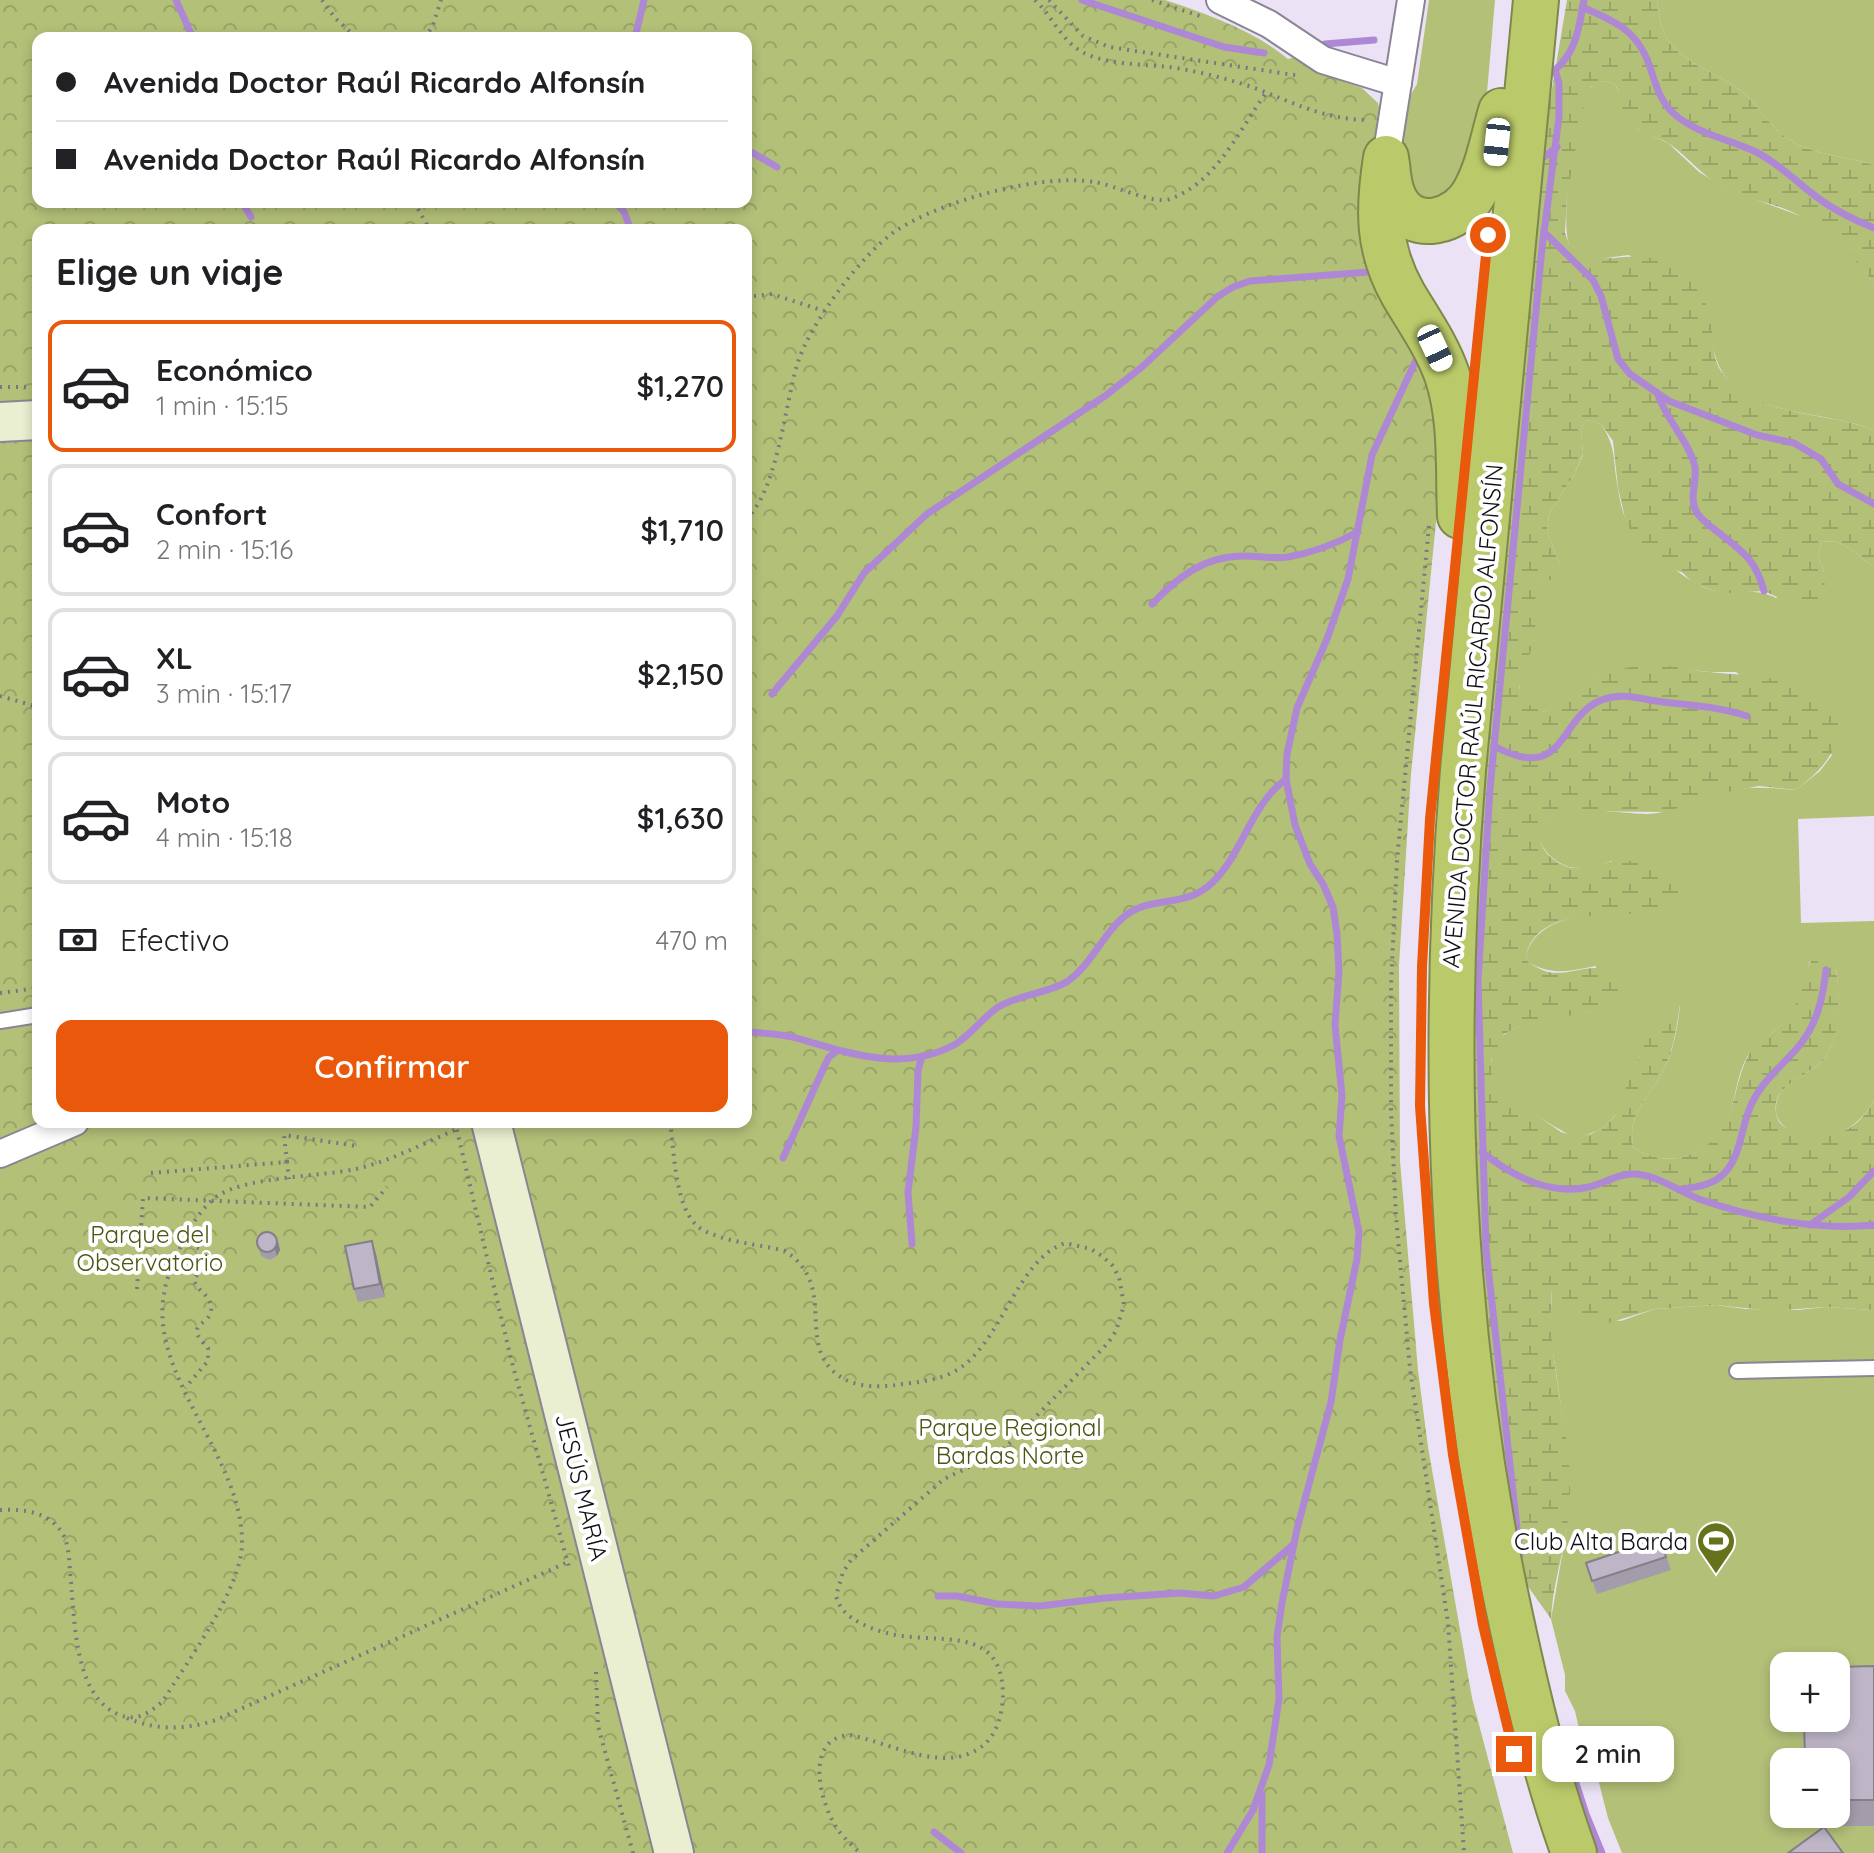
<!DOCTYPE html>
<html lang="es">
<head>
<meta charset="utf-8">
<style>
	:root { --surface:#fff; --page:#f2f2f2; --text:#202124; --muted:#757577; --line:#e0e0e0; --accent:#ea580c }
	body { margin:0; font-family:Quicksand,sans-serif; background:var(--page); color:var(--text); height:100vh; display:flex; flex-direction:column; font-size:30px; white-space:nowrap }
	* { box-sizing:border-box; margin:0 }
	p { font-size:26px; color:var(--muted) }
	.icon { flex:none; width:44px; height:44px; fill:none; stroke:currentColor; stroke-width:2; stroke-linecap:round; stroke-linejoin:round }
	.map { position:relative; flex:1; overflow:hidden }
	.details { position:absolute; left:32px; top:224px; width:720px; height:904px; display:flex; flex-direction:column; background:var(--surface); border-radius:16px; box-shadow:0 4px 12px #0003 }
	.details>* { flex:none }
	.guide { position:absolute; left:32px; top:32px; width:720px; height:176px; border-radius:16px; box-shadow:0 4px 12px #0003; display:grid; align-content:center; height:176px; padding:0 24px; background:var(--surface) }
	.tools { position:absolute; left:1770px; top:1652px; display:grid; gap:16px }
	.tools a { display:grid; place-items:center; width:80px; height:80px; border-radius:16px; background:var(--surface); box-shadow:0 4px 12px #0003; font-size:40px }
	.end { position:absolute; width:36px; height:36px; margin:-18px; border:10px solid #ea580c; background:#fff; box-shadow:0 0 0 4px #fff }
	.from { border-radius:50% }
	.bubble { position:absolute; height:56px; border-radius:16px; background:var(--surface); box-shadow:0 4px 12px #0003; font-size:26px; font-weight:600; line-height:56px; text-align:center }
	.car { position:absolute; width:24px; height:48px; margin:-24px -12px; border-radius:10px; box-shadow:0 0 6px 2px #0007; background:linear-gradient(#fff 24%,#345 0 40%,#fff 0 76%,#345 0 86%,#fff 0) }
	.guide b { display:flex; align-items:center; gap:28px; height:76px; font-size:30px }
	.guide b+b { border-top:2px solid var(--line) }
	.guide i { width:20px; height:20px; background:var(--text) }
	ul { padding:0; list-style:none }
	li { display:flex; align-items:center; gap:24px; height:132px; margin:0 16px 12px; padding:0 8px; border:4px solid var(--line); border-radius:16px }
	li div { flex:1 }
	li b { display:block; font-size:30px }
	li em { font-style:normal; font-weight:600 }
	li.selected { border-color:var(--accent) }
	li>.icon { width:72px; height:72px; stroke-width:1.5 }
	h2 { padding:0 24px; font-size:36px; line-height:96px }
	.pay { display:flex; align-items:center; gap:20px; height:88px; padding:0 24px; font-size:30px }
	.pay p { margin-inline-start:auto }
	.primary-button { display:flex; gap:16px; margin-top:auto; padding:16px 24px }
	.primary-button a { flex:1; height:92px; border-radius:16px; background:var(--accent); color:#fff; font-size:32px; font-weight:600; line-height:92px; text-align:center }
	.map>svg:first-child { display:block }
	.grass { fill:#b3c078; fill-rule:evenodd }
	.wetland { fill:url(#wetland-marsh) }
	.park { fill:url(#park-crowns); fill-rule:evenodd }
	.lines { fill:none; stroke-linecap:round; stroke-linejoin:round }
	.stream { stroke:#ae88d4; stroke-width:7 }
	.service-casing { stroke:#8b8494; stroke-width:18 }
	.minor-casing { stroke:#8b8494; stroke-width:30 }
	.secondary-casing { stroke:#8b8494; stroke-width:42 }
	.motorway-casing { stroke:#7f884c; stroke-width:48 }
	.path { stroke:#7b7581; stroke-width:4; stroke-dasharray:2 6; stroke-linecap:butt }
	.service { stroke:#fff; stroke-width:14 }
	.minor { stroke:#fff; stroke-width:26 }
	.secondary { stroke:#eaefd2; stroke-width:38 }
	.motorway { stroke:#baca6a; stroke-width:44 }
	.wall { fill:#a39dab }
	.shaded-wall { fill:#857f8b }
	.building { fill:#beb6c7; stroke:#857f8b; stroke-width:2 }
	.route { stroke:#ea580c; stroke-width:10 }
	.labels { text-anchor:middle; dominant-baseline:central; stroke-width:8; stroke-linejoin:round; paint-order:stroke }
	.street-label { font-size:24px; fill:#110e14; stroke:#fff }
	.park-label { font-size:24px; fill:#4c5513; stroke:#fff }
	.poi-label { font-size:24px; fill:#110e14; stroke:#fff; text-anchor:end }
</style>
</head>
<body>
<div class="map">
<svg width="1874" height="1853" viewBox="0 0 1874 1853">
	<defs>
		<pattern id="wetland-marsh" width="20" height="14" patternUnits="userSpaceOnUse" patternTransform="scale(2)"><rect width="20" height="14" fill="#b3c078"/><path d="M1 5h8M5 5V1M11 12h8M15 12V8" fill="none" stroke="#99a467"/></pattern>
		<pattern id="park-crowns" width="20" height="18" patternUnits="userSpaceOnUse" patternTransform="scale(2)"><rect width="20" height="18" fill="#b3c078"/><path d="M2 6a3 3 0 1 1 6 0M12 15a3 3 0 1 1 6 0" fill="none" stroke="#99a467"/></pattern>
	</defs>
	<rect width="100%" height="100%" fill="#ebe3f5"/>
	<g class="grass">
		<polygon points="1429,0 1495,0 1483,139 1457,195 1420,202 1399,161 1406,103 1417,84"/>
		<path d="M1657 0H1874V165C1846 156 1817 156 1792 141 1771 130 1761 108 1744 93 1719 71 1676 64 1663 30 1659 21 1659 10 1657 0Z"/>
		<path d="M1602 81 1615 84 1637 129 1668 143 1699 172 1727 189 1809 219 1835 238 1854 257 1874 284V430C1808 404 1709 423 1711 322L1629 255C1602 258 1592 264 1569 244 1560 218 1575 118 1587 93 1591 86 1595 84 1602 81Z"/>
		<path d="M1587 420 1601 424C1616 447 1613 458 1617 483 1619 494 1621 510 1626 519 1641 544 1670 567 1693 582 1719 600 1751 584 1776 598L1824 572 1818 557 1822 542C1844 537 1856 556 1874 566V816L1798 819 1801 923 1874 921V1101C1867 1113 1856 1124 1844 1131 1826 1142 1778 1138 1776 1111 1774 1079 1813 1078 1827 1055 1841 1030 1840 996 1836 969L1810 961C1804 982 1800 1008 1784 1023 1772 1034 1756 1042 1747 1057 1736 1076 1736 1101 1726 1122 1708 1158 1666 1170 1633 1147 1627 1109 1651 1098 1665 1067 1674 1048 1678 1025 1680 1005 1667 1021 1647 1039 1638 1058 1628 1080 1624 1114 1602 1128 1593 1133 1583 1137 1573 1136 1564 1134 1501 1094 1496 1087 1486 1071 1491 1042 1508 1032 1531 1018 1565 1016 1591 1011L1596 966C1569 971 1555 976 1529 963L1526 956C1535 920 1578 915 1609 914L1612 861C1600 864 1588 869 1576 868 1552 867 1521 832 1551 815 1568 805 1626 814 1648 814 1671 813 1690 802 1712 795 1740 786 1767 787 1796 790L1820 771 1832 755 1736 672H1710L1649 665 1595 679 1556 709 1544 712 1529 706 1519 690 1524 663 1534 639V593L1542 581 1560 565 1547 532 1549 514 1574 475 1583 455 1581 427Z"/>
		<path d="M1552 1288 1576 1314 1621 1321 1655 1309 1716 1305 1746 1309 1798 1310 1825 1307 1874 1310V1853H1622L1608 1818 1595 1767 1581 1737 1575 1711 1565 1691V1675L1551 1619 1567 1527 1565 1433 1550 1332ZM1784 1666H1836V1718H1784ZM1784 1762H1836V1814H1784Z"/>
	</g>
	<path class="wetland" d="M1567 0H1657C1659 10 1659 21 1663 30 1676 64 1719 71 1744 93 1761 108 1771 130 1792 141 1817 156 1846 156 1874 165V284C1850 251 1824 224 1785 209 1766 202 1745 198 1727 189 1703 178 1689 157 1668 143 1656 136 1640 134 1630 123 1619 112 1623 95 1615 84L1602 81 1591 87 1584 103 1567 197 1565 233 1569 244C1604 274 1628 244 1667 264 1688 275 1707 297 1711 320 1715 348 1709 365 1735 386 1774 418 1829 412 1874 430V566C1856 556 1844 537 1822 542L1818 557 1824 572 1825 592 1815 603 1792 604 1764 591 1730 593 1712 590 1694 584 1683 573 1648 559 1636 543 1625 518 1618 488 1613 441 1601 424 1587 420 1581 427 1583 454 1574 475 1549 514 1547 532 1560 565 1553 579 1542 581C1529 601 1539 617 1534 639 1530 656 1523 672 1519 689L1529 705 1544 712C1565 706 1577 690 1595 679 1609 671 1631 666 1648 665 1668 664 1689 670 1709 672 1743 676 1840 676 1838 726 1837 757 1818 772 1796 790L1759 786 1716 794 1667 812 1567 811C1556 813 1547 814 1542 825 1532 845 1554 865 1573 868 1585 869 1597 864 1609 862 1633 858 1668 864 1684 882 1679 944 1543 883 1526 956L1529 963C1535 966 1541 970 1548 972 1573 977 1596 957 1619 977V993L1591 1011 1520 1026 1504 1034 1491 1060 1492 1076 1497 1088 1561 1132 1576 1136 1591 1134 1605 1126 1614 1117C1632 1078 1642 1028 1680 1004 1677 1025 1674 1047 1665 1067 1651 1098 1627 1109 1633 1147 1666 1170 1708 1158 1726 1121 1736 1101 1737 1077 1748 1056 1757 1038 1776 1034 1788 1018 1802 1000 1802 975 1814 955L1820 953 1833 957C1841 987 1843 1027 1827 1055 1813 1078 1767 1082 1777 1117 1779 1126 1788 1129 1796 1132 1831 1142 1855 1133 1874 1101V1310L1825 1307 1773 1311 1716 1305 1655 1309 1605 1324 1590 1321 1575 1314 1552 1289C1545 1360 1572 1427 1570 1497 1569 1539 1553 1578 1551 1619L1527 1585 1517 1562 1481 1307 1468 1124 1477 823 1540 160Z"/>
	<path class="park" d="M0 0H1165C1207 14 1253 30 1288 59L1296 57 1318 72 1362 88 1378 103 1381 116 1376 151 1437 358 1439 492 1411 774 1399 966 1400 1161 1418 1370 1428 1447 1472 1698 1513 1853H0ZM38 38H746V202H38ZM38 230H746V1122H38Z"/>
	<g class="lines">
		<g class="stream">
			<polyline points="176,0 193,38"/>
			<polyline points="1082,0 1224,47 1264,53"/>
			<path d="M1582 7C1618 22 1639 32 1651 70 1656 86 1661 102 1673 113 1696 134 1729 139 1756 152 1782 165 1801 187 1825 203 1840 213 1857 221 1874 228"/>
			<polyline points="635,38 644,0"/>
			<polyline points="1325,44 1374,40"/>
			<polyline points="746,149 777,167"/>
			<polyline points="1540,160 1557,147"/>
			<polyline points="242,202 251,217"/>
			<polyline points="615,202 624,212 631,230"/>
			<polyline points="1544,232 1593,280 1601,296 1618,359 1630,374 1669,401 1757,435 1794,443 1821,459 1838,484 1874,504"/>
			<path d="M1658 395C1666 419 1692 446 1695 468 1697 482 1689 498 1696 511 1700 519 1708 524 1714 529 1740 550 1755 557 1764 591"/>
			<path d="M1152 604C1178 577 1204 556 1244 556 1258 556 1273 559 1288 557 1311 553 1337 543 1358 532"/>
			<polyline points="772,694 837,616 864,573 927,514 1105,396 1142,367 1217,297 1233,287 1250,281 1369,272"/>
			<path d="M1494 746C1570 787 1557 710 1608 698 1627 693 1644 700 1663 702 1692 705 1719 707 1747 716"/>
			<path d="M746 1032C764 1033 783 1034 800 1039 851 1054 903 1072 954 1045 972 1035 983 1016 1000 1006 1022 994 1052 992 1068 981 1094 962 1105 929 1129 913 1154 896 1187 908 1213 882 1244 851 1250 806 1286 779"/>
			<path d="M1482 1152C1512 1176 1549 1196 1589 1187 1605 1183 1619 1173 1636 1174 1659 1176 1678 1191 1699 1199 1753 1218 1817 1231 1874 1225"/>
			<polyline points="783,1158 824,1067 829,1057 836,1052"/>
			<path d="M1679 1190C1693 1187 1709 1186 1720 1177 1742 1160 1740 1127 1752 1103 1763 1080 1783 1065 1799 1046 1817 1024 1823 998 1826 970"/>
			<polyline points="1810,1225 1849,1197 1874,1171"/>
			<polyline points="912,1244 908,1192 916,1127 918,1071 922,1056"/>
			<path d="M1520 1555 1486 1249 1478 980 1490 789 1542 248 1559 117V83L1555 70C1577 51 1579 27 1584 0"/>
			<polyline points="938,1596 957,1596 997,1604 1040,1606 1105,1598 1180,1593 1214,1596 1244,1587 1294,1544"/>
			<polyline points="1560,1734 1586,1814 1602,1853"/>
			<polyline points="934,1832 961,1853"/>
			<polyline points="1227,1853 1253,1810 1269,1765 1279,1699 1277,1637 1282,1603 1297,1529 1331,1402 1340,1340 1357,1259 1359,1232 1339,1136 1342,1096 1335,1025 1339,971 1337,934 1333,907 1323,884 1310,864 1295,825 1286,779 1287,754 1297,708 1327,639 1348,579 1372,455 1417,358"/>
			<polyline points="1262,1853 1262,1795"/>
		</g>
		<g class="service-casing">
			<g id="service">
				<polyline points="0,1021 38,1015"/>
				<polyline points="1737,1371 1874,1368"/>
			</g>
		</g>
		<g class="minor-casing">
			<g id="minor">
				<polyline points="1220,0 1269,24 1323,60 1398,83"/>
				<polyline points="1386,158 1411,0"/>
				<polyline points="0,1154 75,1122"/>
			</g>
		</g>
		<g class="secondary-casing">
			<g id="secondary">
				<polyline points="0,422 38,420"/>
				<polyline points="491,1122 674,1853"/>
			</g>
		</g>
		<g class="motorway-casing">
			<g id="motorway">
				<path d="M1536 0 1463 770C1440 1059 1449 1341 1512 1625 1529 1703 1547 1778 1574 1853"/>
				<path d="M1386 158C1378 209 1377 248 1403 294 1419 321 1437 346 1447 375 1462 419 1458 470 1460 516"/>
				<path d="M1387 164C1388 176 1389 189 1395 200 1413 235 1458 222 1474 193 1488 169 1493 138 1501 111"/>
			</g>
		</g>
		<g class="path">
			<polyline points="322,0 335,18 357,38"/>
			<path d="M1035 0C1053 17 1062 42 1084 53 1109 65 1142 64 1169 67 1197 71 1225 78 1252 87 1292 102 1325 120 1369 120"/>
			<polyline points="1049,0 1083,36 1109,47 1301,76"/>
			<polyline points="1152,0 1203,17"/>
			<polyline points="425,38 433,25 441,0"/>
			<polyline points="414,202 430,230"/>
			<polyline points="746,297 772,294 824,311"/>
			<polyline points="0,387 38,387"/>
			<path d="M746 519C777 492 785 405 797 365 809 325 862 253 897 230 942 201 1041 173 1094 182 1115 185 1154 205 1170 199 1217 182 1239 130 1266 93"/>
			<polyline points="1429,526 1397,860 1391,985 1391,1110 1396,1217 1410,1369 1448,1623 1464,1853"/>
			<polyline points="0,696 38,707"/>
			<polyline points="0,993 38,988"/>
			<polyline points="455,1122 511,1359 569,1567"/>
			<path d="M670 1122C675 1153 674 1217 705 1231 729 1243 759 1244 785 1251 837 1285 798 1338 833 1371 850 1387 874 1388 896 1385 916 1382 938 1381 955 1371 1001 1346 1016 1260 1065 1243L1091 1249 1102 1256 1112 1265 1119 1277 1124 1305 1116 1331 1108 1343 1007 1446 986 1459 944 1479 851 1560 843 1572 836 1596C840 1610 848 1616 860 1623 876 1631 894 1636 913 1637 957 1641 1001 1634 1003 1693 1003 1710 998 1732 985 1744 946 1777 891 1742 849 1735 803 1739 820 1804 838 1830 844 1838 853 1846 860 1853"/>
			<polyline points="287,1162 284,1135 357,1146"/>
			<polyline points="151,1173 287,1162 289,1179"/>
			<path d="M183 1240 200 1249 204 1257 203 1265 194 1280C197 1291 209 1294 211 1306 214 1328 180 1320 208 1348V1361L185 1388"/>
			<polyline points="137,1289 143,1198 370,1207 387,1187"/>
			<path d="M0 1510C23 1509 46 1511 61 1531 69 1543 69 1558 70 1572 75 1614 72 1697 120 1715 137 1722 151 1712 163 1701 188 1660 240 1591 242 1545 244 1458 149 1378 164 1294 166 1278 174 1262 180 1248 188 1230 202 1206 219 1195 251 1176 318 1177 356 1169 391 1161 424 1143 457 1129"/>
			<polyline points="596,1672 598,1726 633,1853"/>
			<path d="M127 1718C158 1731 185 1730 216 1720L568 1562"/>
		</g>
		<use href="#service" class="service"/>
		<use href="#minor" class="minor"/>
		<use href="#secondary" class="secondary"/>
		<use href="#motorway" class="motorway"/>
	</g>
	<g class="wall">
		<polygon points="372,1241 376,1254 385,1297 358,1302 354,1289"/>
		<polygon points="279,1242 280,1250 277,1256 270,1260 261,1256 259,1249"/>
		<polygon points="1660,1538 1671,1570 1597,1594 1586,1563"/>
		<polygon points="1874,1666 1874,1826 1835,1826 1831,1814 1836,1814 1836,1762"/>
	</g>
	<g class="shaded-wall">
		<polygon points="276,1236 280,1250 277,1256 275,1250"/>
		<polygon points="372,1241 376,1254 385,1297 380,1284"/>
	</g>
	<g class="building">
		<circle cx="267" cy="1242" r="10"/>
		<polygon points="372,1241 380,1284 354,1289 345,1246"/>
		<polygon points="1660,1538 1666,1557 1592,1581 1586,1563"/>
		<polygon points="1874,1666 1874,1800 1836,1800 1836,1762 1805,1762 1804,1718 1836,1718 1836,1667"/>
		<polygon points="1824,1827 1843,1853 1788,1853"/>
	</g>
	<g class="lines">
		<polyline class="route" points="1488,235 1430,819 1422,967 1420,1106 1434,1304 1453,1455 1483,1625 1514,1754"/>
	</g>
	<defs>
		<g id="stadium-pin" transform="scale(2)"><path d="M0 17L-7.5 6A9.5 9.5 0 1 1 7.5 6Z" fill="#67721c" stroke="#fff"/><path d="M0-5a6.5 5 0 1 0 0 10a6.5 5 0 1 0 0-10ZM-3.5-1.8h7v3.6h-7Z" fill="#fff"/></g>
	</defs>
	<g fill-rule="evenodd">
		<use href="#stadium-pin" x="1716" y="1541"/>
	</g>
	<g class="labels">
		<g class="street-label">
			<text transform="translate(1472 716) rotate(-85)">AVENIDA DOCTOR RAÚL RICARDO ALFONSÍN</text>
			<text transform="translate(582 1487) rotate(76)">JESÚS MARÍA</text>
		</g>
		<g class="park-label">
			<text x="150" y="1234">Parque del<tspan x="150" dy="28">Observatorio</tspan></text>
			<text x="1010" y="1427">Parque Regional<tspan x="1010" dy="28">Bardas Norte</tspan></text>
		</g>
		<g class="poi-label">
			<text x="1688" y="1541">Club Alta Barda</text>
		</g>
	</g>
</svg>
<div class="tools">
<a>+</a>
<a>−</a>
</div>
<i class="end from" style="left:1488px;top:235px"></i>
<i class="end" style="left:1514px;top:1754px"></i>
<div class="bubble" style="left:1542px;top:1726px;width:132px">2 min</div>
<i class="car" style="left:1497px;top:142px;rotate:186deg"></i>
<i class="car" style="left:1435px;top:348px;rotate:155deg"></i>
<div class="guide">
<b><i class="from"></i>Avenida Doctor Raúl Ricardo Alfonsín</b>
<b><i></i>Avenida Doctor Raúl Ricardo Alfonsín</b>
</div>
<section class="details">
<h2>Elige un viaje</h2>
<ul>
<li class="selected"><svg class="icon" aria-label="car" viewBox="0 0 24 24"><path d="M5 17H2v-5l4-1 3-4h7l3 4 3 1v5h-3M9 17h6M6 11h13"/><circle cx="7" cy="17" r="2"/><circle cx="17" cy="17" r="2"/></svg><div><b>Económico</b><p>1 min · 15:15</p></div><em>$1,270</em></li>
<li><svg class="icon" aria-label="car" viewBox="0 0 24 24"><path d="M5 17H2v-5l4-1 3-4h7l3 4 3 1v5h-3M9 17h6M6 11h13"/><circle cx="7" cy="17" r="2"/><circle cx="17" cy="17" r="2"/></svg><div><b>Confort</b><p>2 min · 15:16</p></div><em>$1,710</em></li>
<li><svg class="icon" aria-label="car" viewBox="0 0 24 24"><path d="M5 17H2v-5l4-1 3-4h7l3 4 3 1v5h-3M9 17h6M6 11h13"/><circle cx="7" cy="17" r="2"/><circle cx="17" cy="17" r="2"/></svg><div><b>XL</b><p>3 min · 15:17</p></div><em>$2,150</em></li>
<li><svg class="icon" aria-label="car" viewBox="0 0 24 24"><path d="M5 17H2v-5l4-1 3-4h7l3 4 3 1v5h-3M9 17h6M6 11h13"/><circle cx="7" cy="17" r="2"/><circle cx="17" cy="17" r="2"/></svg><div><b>Moto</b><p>4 min · 15:18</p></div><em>$1,630</em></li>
</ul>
<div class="pay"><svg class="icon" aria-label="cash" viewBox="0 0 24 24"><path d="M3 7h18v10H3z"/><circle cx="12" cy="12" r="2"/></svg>Efectivo<p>470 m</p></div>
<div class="primary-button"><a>Confirmar</a></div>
</section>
</div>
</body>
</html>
